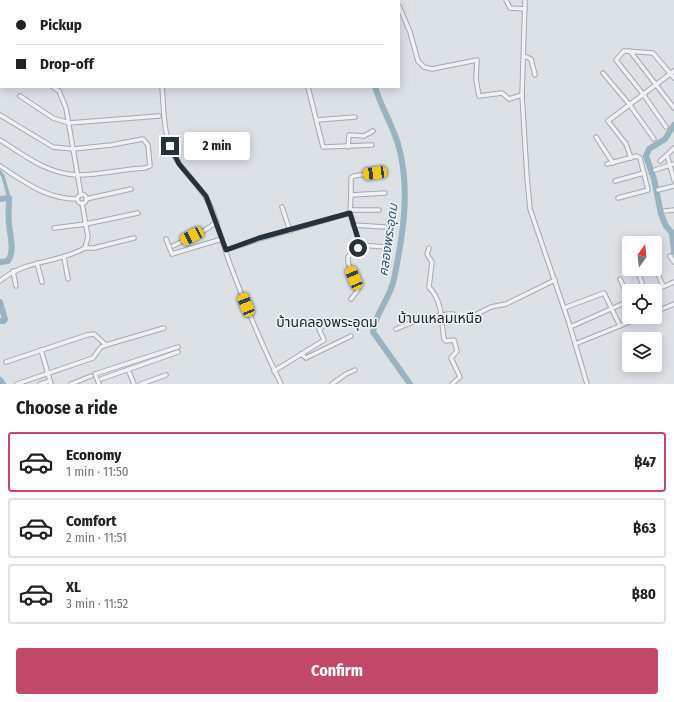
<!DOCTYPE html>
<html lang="en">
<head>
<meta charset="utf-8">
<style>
	:root { --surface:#fff; --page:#f2f2f2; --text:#202124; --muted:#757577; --line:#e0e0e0; --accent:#c3496b }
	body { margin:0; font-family:"Fira Sans Condensed","Noto Sans Thai",sans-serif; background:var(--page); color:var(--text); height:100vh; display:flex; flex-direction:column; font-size:15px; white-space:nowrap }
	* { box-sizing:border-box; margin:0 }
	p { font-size:13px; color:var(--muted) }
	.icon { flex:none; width:22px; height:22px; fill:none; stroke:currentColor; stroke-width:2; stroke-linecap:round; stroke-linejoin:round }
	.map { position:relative; height:384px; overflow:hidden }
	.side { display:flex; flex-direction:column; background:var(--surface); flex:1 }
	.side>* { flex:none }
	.guide { position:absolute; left:0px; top:0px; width:400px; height:88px; box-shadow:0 2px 10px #0003; display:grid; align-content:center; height:88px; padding:0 16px; background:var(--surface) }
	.needle { width:26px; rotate:15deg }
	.fabs { position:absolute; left:622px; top:236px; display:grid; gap:8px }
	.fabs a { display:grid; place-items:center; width:40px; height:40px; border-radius:4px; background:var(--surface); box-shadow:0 2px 10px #0003; font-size:20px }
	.end { position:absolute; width:18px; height:18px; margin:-9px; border:5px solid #27313a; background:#fff; box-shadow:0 0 0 2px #fff }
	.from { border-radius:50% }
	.bubble { position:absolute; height:28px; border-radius:4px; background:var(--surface); box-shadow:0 2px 10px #0003; font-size:13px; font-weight:700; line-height:28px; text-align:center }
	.car { position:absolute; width:12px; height:24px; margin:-12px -6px; border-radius:5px; box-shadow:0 0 3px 1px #0007; background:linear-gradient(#f5c518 24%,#345 0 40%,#f5c518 0 76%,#345 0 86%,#f5c518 0) }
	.guide b { display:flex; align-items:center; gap:14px; height:38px; font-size:15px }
	.guide b+b { border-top:1px solid var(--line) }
	.guide i { width:10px; height:10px; background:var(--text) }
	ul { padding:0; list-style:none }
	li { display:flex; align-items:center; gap:12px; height:60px; margin:0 8px 6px; padding:0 8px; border:2px solid var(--line); border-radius:4px }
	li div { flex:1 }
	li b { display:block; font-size:15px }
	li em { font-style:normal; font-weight:700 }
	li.active { border-color:var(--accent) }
	li>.icon { width:36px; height:36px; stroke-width:1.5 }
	h2 { padding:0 16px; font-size:18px; line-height:48px }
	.cta { display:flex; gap:8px; margin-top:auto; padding:8px 16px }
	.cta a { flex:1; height:46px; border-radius:4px; background:var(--accent); color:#fff; font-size:16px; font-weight:700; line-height:46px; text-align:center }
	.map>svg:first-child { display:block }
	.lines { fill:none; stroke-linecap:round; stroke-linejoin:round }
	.canal { stroke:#99b3c3; stroke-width:3.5 }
	.river { stroke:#99b3c3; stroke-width:6 }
	.minor-casing { stroke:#a2a9ae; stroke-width:5.5 }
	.minor { stroke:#eff1f4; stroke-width:3.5 }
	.route { stroke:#27313a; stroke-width:5 }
	.labels { text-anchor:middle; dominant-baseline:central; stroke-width:3.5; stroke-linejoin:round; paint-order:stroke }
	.water-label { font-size:13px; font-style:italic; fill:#35546b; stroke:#ebf0f3 }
	.quarter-label { font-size:14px; fill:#1a222b; stroke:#ebf0f3 }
</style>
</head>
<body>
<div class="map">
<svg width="674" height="384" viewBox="0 0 674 384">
	<rect width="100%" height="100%" fill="#dce1e5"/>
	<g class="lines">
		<polyline class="canal" points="0,172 3,176 9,198"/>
		<g class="river">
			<polyline points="351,0 351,1"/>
			<path d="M375 87C381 107 392 124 398 144 411 188 403 235 394 279 390 299 375 313 373 332L410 384"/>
			<polyline points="674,125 665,139 649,149 646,156 654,179 661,214 666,226 672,233 674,252"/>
			<path d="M0 199 9 198C9 207 8 216 9 224 10 236 15 250 8 261L0 262"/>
			<polyline points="0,302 5,319 4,321 0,321"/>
			<polyline points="0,380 3,384"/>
		</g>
		<g class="minor-casing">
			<g id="minor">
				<polyline points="140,0 141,1"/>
				<polyline points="386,0 387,1"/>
				<polyline points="506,0 510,8 525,9"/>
				<polyline points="525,0 522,95 527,177 530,209 569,323 587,384"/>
				<polyline points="399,6 410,32 418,61 424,67 432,69 477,60 476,79 479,96 502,93 509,99 522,95"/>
				<polyline points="630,51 674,108"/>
				<polyline points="524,56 531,59 535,75"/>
				<polyline points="0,61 1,61"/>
				<polyline points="603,73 629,104 654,139"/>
				<polyline points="53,87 59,91 66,108 81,195"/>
				<path d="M162 87C164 109 163 136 174 155 184 174 202 186 211 207 218 225 223 245 230 264 245 305 262 345 281 384"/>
				<polyline points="308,87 323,147 372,145"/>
				<polyline points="20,96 53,118 69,123 159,116"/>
				<path d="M0 115 53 147 73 149 111 145 143 139 148 145 150 166 145 168C123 169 99 175 78 175 47 174 24 155 0 140"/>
				<polyline points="317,120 355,117"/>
				<polyline points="666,127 643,94 616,60 624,51 653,53 674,78"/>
				<polyline points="596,137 613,163"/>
				<polyline points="348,147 349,135 364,136 373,131"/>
				<polyline points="674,148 667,155 674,180"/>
				<polyline points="631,158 626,144 608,121 674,71"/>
				<polyline points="660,161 667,155"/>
				<polyline points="607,164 637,156 640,158 648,190 618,198"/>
				<path d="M0 166C25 182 46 199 77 199"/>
				<polyline points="655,170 674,164"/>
				<polyline points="615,181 644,173"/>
				<polyline points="658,190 674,186"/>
				<circle cx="82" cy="199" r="4.5"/>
				<polyline points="351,195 385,193"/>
				<polyline points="86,199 131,189"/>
				<polyline points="282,207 290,231"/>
				<polyline points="351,210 379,210"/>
				<polyline points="665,211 674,210"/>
				<polyline points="353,225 385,227"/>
				<polyline points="54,228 86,224 138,213"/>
				<polyline points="166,239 172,254 222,239"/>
				<polyline points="360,245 386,247"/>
				<polyline points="173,246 205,230 217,222"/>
				<polyline points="85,248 94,248 134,238"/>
				<path d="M429 248 427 254 432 262 429 287C443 302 441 320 444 339L446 341 454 340 457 351 451 358 460 377 452 384"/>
				<polyline points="226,250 259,239 350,213"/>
				<polyline points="670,256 674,262"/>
				<polyline points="64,257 68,279"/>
				<polyline points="37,263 42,282"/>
				<polyline points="655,267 663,286"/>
				<polyline points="13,271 16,286"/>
				<polyline points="638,272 645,291"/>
				<polyline points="620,279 629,299"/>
				<path d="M0 281C26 259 57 264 85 248L88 237 82 203"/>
				<polyline points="653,291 674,282"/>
				<polyline points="351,299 358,290 348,262 348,257 360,245 350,213 351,195 351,178 354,176 375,173"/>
				<polyline points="564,308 604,293 620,326"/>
				<polyline points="655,312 674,304"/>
				<polyline points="570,327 629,301"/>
				<polyline points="396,329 420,319 448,314 453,314 461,320 465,320 491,307 506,304 555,280"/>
				<polyline points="575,344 642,317"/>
				<polyline points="41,350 51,384"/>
				<polyline points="301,354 306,358 351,336"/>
				<polyline points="6,362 87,335 94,334 106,345"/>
				<polyline points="128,369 134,384"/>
				<polyline points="274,371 324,340 319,329 330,321"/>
				<polyline points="101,379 178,352"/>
				<polyline points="17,384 93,358 101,347 106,345 164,328"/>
				<polyline points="40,384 50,381"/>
				<polyline points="71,384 91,376"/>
				<polyline points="99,384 95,374 178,347"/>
				<polyline points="141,384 166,375"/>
				<polyline points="332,384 346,374 355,370"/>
			</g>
		</g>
		<use href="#minor" class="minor"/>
	</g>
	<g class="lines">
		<polyline class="route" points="170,146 179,164 206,196 226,250 259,238 350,213 360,245 358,248"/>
	</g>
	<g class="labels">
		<g class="water-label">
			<text transform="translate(388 240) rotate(-82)">คลองพระอุดม</text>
		</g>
		<g class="quarter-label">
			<text x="440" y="318">บ้านแหลมเหนือ</text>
			<text x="327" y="322">บ้านคลองพระอุดม</text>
		</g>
	</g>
</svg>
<div class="fabs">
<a><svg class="needle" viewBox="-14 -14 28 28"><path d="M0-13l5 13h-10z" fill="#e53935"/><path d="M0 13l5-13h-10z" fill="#757577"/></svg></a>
<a><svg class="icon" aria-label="locate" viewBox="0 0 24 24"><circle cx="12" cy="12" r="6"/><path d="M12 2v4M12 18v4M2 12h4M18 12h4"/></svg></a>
<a><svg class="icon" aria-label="layers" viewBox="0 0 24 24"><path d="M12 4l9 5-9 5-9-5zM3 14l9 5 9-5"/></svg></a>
</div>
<i class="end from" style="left:358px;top:248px"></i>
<i class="end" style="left:170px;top:146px"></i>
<div class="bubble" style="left:184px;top:132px;width:66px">2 min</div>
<i class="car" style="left:375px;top:173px;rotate:263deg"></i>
<i class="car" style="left:192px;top:236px;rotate:243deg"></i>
<i class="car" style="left:354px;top:278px;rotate:337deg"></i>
<i class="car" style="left:246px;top:305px;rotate:338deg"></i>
<div class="guide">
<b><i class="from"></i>Pickup</b>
<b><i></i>Drop-off</b>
</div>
</div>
<section class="side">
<h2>Choose a ride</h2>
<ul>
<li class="active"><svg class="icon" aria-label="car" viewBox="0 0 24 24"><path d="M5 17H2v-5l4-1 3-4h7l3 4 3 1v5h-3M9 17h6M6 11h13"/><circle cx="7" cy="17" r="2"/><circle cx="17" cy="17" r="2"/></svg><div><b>Economy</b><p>1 min · 11:50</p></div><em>฿47</em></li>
<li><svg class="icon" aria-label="car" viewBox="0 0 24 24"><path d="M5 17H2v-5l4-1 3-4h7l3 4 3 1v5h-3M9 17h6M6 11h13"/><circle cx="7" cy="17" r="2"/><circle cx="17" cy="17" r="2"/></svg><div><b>Comfort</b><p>2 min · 11:51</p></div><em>฿63</em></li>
<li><svg class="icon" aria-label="car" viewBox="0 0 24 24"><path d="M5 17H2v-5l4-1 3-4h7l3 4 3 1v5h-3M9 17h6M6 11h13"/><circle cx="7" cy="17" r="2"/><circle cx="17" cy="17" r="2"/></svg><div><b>XL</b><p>3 min · 11:52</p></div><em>฿80</em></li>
</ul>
<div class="cta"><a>Confirm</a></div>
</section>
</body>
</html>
